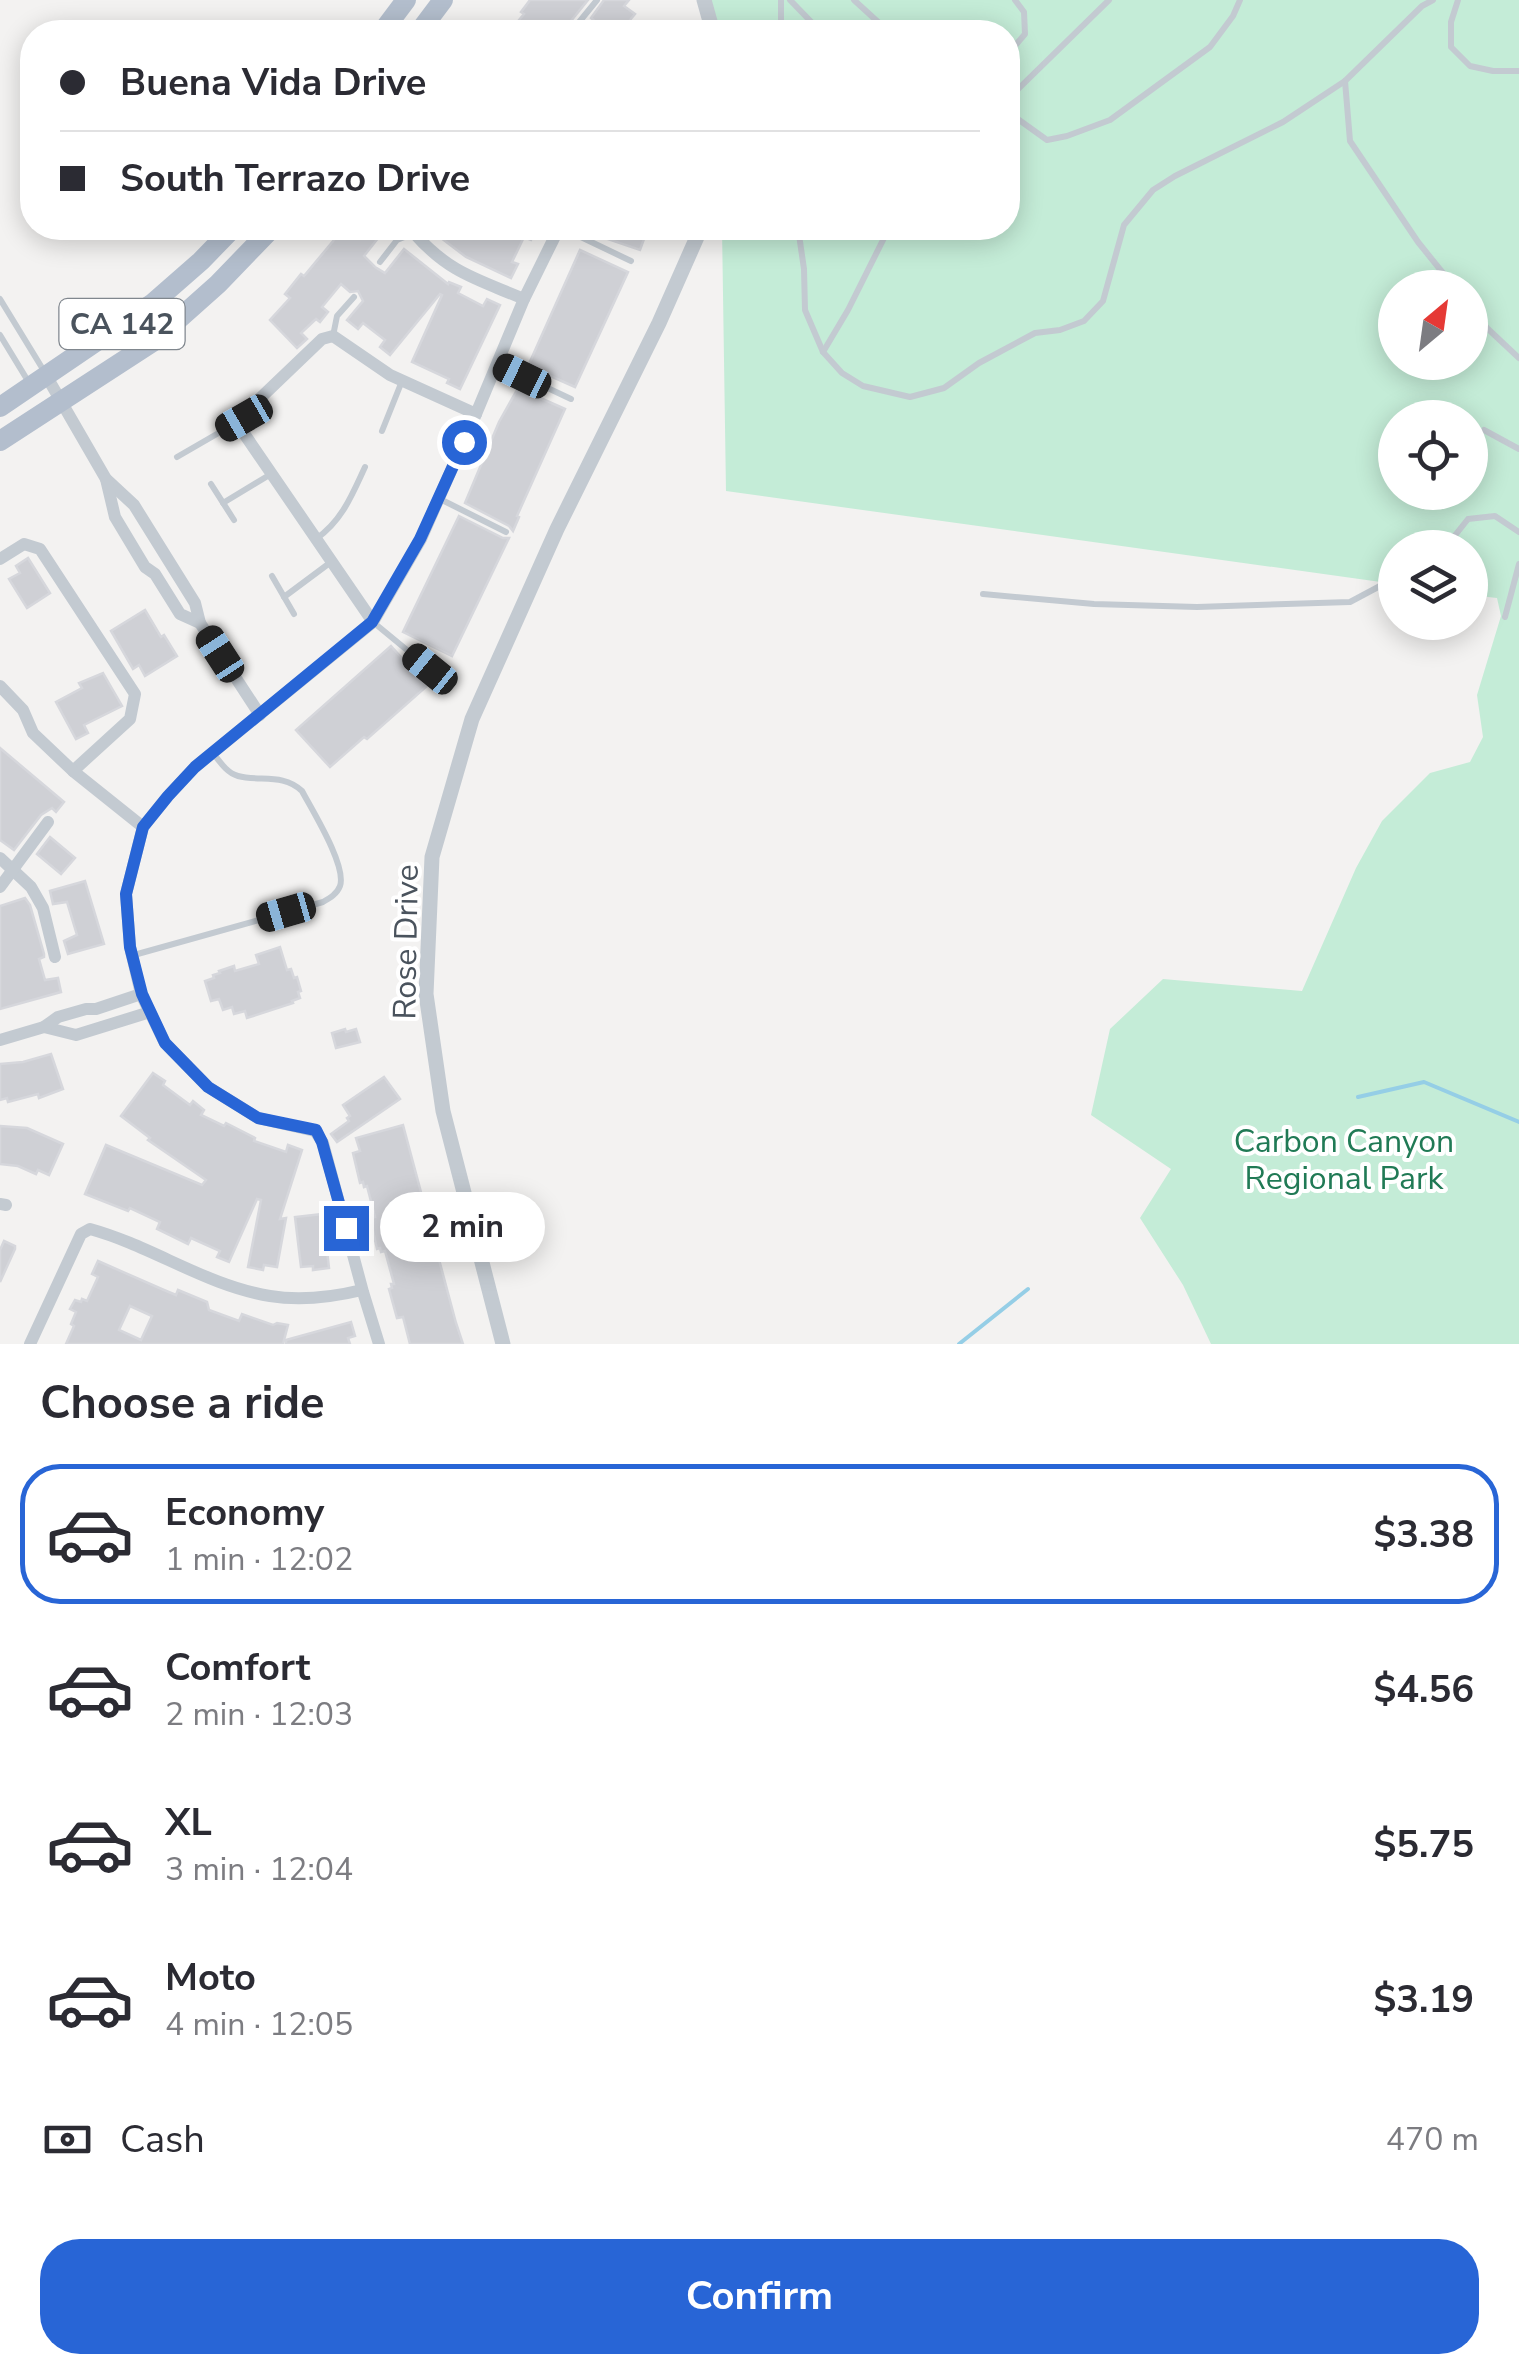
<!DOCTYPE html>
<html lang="en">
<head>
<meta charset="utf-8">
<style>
	:root { --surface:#fff; --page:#f7f7f7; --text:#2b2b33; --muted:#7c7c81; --line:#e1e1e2; --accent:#2865d6 }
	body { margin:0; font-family:"Nunito Sans",sans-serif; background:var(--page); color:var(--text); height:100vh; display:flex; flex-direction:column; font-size:38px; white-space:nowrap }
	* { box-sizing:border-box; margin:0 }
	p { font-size:32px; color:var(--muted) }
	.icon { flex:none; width:55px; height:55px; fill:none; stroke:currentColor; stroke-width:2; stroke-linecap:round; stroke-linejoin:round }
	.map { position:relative; height:1344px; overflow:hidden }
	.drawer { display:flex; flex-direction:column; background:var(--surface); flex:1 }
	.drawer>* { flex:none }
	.guide { position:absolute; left:20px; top:20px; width:1000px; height:220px; border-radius:40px; box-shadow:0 5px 25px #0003; display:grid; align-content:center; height:220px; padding:0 40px; background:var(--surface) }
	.needle { width:65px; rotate:29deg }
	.buttons { position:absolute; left:1378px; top:270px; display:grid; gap:20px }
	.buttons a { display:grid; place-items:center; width:110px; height:110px; border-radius:50%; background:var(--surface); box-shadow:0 5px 25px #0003; font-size:50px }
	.end { position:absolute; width:45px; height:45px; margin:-22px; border:12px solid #2865d6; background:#fff; box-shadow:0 0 0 5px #fff }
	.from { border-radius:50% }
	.bubble { position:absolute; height:70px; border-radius:35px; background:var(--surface); box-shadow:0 5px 25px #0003; font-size:32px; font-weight:700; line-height:70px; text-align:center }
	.car { position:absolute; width:30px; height:60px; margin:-30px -15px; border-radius:12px; box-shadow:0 0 8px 2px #0007; background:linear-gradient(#222 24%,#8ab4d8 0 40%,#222 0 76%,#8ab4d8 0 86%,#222 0) }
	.guide b { display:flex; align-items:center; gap:35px; height:95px; font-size:38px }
	.guide b+b { border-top:2px solid var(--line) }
	.guide i { width:25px; height:25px; background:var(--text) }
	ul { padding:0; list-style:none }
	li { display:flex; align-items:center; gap:30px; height:140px; margin:0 20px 15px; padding:0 20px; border:5px solid transparent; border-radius:40px }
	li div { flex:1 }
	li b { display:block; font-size:38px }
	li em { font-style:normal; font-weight:700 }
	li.selected { border-color:var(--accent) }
	li>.icon { width:90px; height:90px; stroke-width:1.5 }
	h2 { padding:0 40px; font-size:45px; line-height:120px }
	.pay { display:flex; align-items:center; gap:25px; height:110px; padding:0 40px; font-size:38px }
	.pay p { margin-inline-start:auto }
	.cta { display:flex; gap:20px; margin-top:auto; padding:20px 40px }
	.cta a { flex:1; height:115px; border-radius:40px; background:var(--accent); color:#fff; font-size:40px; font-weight:700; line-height:115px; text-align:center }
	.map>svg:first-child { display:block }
	.green { fill:#c4ecd7; fill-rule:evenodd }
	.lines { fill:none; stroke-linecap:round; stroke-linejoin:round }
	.stream { stroke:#95cee6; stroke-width:4 }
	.building { fill:#cfd0d5; stroke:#d6d7dc; stroke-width:2.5; fill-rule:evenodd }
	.service { stroke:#c3cad1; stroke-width:6 }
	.minor { stroke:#c3cad1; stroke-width:12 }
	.tertiary { stroke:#c3cad1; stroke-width:15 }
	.primary { stroke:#b3becd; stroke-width:20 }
	.route { stroke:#2865d6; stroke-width:12 }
	.labels { text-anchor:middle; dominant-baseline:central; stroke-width:8; stroke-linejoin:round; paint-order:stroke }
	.shield { fill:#fff; stroke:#80878e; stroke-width:2.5 }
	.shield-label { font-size:30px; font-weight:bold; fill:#4a535d }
	.street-label { font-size:32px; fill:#4a535d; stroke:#fff }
	.park-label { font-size:32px; fill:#207a55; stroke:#fff }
</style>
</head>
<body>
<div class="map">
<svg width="1519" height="1344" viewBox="0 0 1519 1344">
	<rect width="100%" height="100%" fill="#f3f2f1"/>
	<path class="green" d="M700 0H1519V1344H1211L1183 1285 1140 1218 1171 1169 1091 1115 1110 1029 1163 979 1302 991 1356 868 1382 821 1430 773 1470 762 1483 737 1477 695 1501 616 1497 598 1470 595V548H1395V584L726 491 722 228H1008V32H709ZM1395 288H1470V362H1395ZM1395 418H1470V492H1395Z"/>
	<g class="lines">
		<g class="stream">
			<polyline points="1358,1097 1424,1082 1519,1122"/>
			<polyline points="959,1344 1028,1289"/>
		</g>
	</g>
	<g class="building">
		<polygon points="530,0 588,0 562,32 509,32 524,14 521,12"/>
		<polygon points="604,0 629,0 624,6 635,14 620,32 609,32 591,18"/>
		<polygon points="344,228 386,228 364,256 375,267 385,273 404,249 448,284 449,282 461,287 458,293 483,306 487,299 500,305 460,389 447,383 449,379 412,362 442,295 440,294 390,355 380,347 385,340 363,323 358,329 347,320 363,301 358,291 350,292 341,284 322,307 328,312 320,322 316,319 301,333 307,339 297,348 270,320 290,298 285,294 301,274 304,276"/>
		<polygon points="428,228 538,228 531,240 524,237 512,262 518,264 511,278 466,257"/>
		<polygon points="580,228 648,228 640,250 584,231"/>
		<polygon points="580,250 628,272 575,387 528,366"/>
		<polygon points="518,388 565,409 517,516 519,517 513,531 509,526 465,503 499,422"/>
		<polygon points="459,516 503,538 509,538 452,656 403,632"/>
		<polygon points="28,558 50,593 27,608 9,579 20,573 16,566"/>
		<polygon points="145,610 161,637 164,635 177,656 145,676 139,665 133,669 111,631"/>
		<polygon points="391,646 427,686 367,739 364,737 330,767 296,730"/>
		<polygon points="103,673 122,706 84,725 88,733 76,739 56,702 82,688 79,683"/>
		<polygon points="0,748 64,802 56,812 52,808 41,815 14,850 0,840"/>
		<polygon points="50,837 75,858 61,874 37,854"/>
		<polygon points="85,881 104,944 68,954 64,941 77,935 67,902 53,904 50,891"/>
		<polygon points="25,898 30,905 44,954 44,957 39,959 45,980 58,978 61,992 0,1009 0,906"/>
		<polygon points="280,947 287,970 291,969 294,978 297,977 301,991 298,992 300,998 292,1001 293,1003 247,1018 245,1011 234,1014 232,1007 223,1010 219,999 211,1001 205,981 214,978 213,975 220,973 219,971 234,966 235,971 259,964 256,955"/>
		<polygon points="345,1029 346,1032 356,1029 360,1042 336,1048 332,1033"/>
		<polygon points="51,1054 63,1089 39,1098 38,1094 8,1102 7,1098 0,1100 0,1064 23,1062"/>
		<polygon points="153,1073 165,1081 163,1085 190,1105 193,1101 204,1110 201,1115 224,1126 226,1123 255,1138 254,1141 286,1152 288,1145 302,1150 280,1219 286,1218 277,1267 264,1265 263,1270 248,1267 261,1200 257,1199 229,1262 217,1257 220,1251 191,1238 188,1244 157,1229 160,1222 130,1208 128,1211 85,1194 106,1145 202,1185 206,1180 148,1140 150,1138 121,1116"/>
		<polygon points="384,1077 400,1099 337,1142 331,1134 349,1121 347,1118 350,1116 343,1105"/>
		<polygon points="403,1125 456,1323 463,1344 410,1344 403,1317 397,1318 389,1289 392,1288 391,1284 394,1284 385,1251 381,1252 380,1248 377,1249 370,1218 375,1217 367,1186 364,1187 363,1182 360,1183 353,1153 360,1151 356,1138"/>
		<polygon points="0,1126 27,1128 63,1144 49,1175 38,1170 36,1174 18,1166 0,1164"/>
		<polygon points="323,1214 329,1268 313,1270 313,1266 301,1267 295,1217"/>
		<polygon points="4,1241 15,1246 15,1249 0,1282 0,1250"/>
		<path d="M98 1261 164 1290 176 1295 178 1290 207 1302 209 1310 239 1321 242 1314 273 1325 277 1323 288 1325 283 1344H66L74 1326 71 1324 76 1312 70 1309 75 1300 81 1302 82 1299 87 1301 98 1277 92 1274ZM130 1306 152 1316 141 1340 119 1330Z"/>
		<polygon points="351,1322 355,1336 348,1338 350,1344 286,1344 286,1340"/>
	</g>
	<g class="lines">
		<g class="service">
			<polyline points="781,0 781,32"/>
			<polyline points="790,0 821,32"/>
			<polyline points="854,0 889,32"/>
			<polyline points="1458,0 1451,22 1451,47 1470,66 1493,71 1519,71"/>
			<polyline points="571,32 597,0"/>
			<polyline points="1008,54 1025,34 1024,12 1015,0"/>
			<polyline points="1345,81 1350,141 1418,242 1455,288"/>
			<polyline points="1008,99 1109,0"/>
			<polyline points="1008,112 1047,140 1067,136 1110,120 1210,47 1233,16 1240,0"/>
			<polyline points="562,228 631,261"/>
			<polyline points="798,228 804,269 805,310 823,352 842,373 863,386 910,397 944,388 979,363 1035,333 1060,330 1084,321 1103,301 1124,225 1153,190 1175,176 1283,122 1345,81 1422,6 1433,0"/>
			<polyline points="380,262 397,240 414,233"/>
			<polyline points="0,299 44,371"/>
			<polyline points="1470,307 1487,328 1519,358"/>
			<polyline points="0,335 28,381"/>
			<polyline points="333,336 337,316 354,297"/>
			<polyline points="823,352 848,310 889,228"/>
			<polyline points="497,364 571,399"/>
			<polyline points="1484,430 1519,449"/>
			<polyline points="382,431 402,381"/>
			<polyline points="177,457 241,420"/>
			<polyline points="211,484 234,520"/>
			<polyline points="440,499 506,532"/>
			<polyline points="223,503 271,474"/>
			<path d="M316 539C342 521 352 495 365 467"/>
			<polyline points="1445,548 1468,519 1495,516 1519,532"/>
			<polyline points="272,576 294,614"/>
			<polyline points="983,594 1094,604 1197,607 1350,602 1395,578"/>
			<polyline points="284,597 331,562"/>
			<polyline points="1505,617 1519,564"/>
			<polyline points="373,622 430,669"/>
			<path d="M134 955 323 902C330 898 337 894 340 886 347 866 312 810 302 791 283 773 260 782 238 776 227 773 220 762 213 753"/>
		</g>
		<g class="minor">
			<path d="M416 228 414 233C449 273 477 279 524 299"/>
			<polyline points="47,377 106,479 134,505 195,603 200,623 260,715"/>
			<polyline points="106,479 115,517 145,567 155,574 180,614 200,623"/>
			<polyline points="0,559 24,544 40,549 135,694 130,719 73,771"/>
			<polyline points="373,622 243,432 243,419 250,408 322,339 333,336 390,375 476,414"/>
			<polyline points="0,686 23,710 33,733 73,771 143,827"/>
			<polyline points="0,858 31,887 43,908 55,957"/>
			<polyline points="0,887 48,822"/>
			<polyline points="44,1027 76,1035 150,1012"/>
			<polyline points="0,1040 44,1027 58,1017 86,1009 96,1009 141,994"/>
			<polyline points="0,1204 6,1205"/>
			<path d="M30 1344 81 1234 90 1229C152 1246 207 1286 270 1296 300 1301 333 1297 362 1290"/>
			<polyline points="379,1344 363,1292 323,1143 315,1131 258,1118 208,1087 165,1043 141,994 130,947 126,894 143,827 168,796 195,767 373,622 421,539 476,414 524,299 559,228"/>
		</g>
		<g class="tertiary">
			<polyline points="704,0 713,32"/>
			<polyline points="503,1344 443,1111 426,994 432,857 472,719 557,529 659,323 701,228"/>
		</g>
		<g class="primary">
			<polyline points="382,32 406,0"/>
			<polyline points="419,32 443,0"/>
			<polyline points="0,407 153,303 201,261 233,228"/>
			<polyline points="0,441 154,341 218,284 272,228"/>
		</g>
	</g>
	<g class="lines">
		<polyline class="route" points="346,1228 322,1142 316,1130 258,1118 208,1087 165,1043 142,994 130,947 126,894 143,827 168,796 195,767 372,622 420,539 464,442"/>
	</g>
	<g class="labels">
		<rect class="shield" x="59.5" y="299" width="125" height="50" rx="8"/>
		<g class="shield-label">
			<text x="122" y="324">CA 142</text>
		</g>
		<g class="street-label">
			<text transform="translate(406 942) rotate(-89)">Rose Drive</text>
		</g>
		<g class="park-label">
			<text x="1344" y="1141">Carbon Canyon<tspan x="1344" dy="37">Regional Park</tspan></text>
		</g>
	</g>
</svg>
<div class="buttons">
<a><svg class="needle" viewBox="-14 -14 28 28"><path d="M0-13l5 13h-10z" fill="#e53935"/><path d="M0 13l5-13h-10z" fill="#7c7c81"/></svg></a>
<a><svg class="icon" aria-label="locate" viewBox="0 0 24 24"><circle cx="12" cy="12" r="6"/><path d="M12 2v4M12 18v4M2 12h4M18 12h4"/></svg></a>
<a><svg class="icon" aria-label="layers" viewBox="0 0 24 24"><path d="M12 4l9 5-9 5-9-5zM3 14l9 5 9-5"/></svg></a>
</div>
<i class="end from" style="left:464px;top:442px"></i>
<i class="end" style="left:346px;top:1228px"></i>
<div class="bubble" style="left:380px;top:1192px;width:165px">2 min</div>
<i class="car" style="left:522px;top:376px;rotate:296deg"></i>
<i class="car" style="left:244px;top:418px;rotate:240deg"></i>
<i class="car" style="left:220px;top:654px;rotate:327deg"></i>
<i class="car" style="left:430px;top:669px;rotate:309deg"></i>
<i class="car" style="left:286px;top:912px;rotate:254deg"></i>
<div class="guide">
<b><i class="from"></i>Buena Vida Drive</b>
<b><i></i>South Terrazo Drive</b>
</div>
</div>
<section class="drawer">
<h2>Choose a ride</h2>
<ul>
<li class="selected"><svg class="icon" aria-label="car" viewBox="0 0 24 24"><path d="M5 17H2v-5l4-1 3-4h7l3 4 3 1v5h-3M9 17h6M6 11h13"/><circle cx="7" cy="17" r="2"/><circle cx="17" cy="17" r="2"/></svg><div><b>Economy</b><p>1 min · 12:02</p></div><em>$3.38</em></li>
<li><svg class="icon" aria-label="car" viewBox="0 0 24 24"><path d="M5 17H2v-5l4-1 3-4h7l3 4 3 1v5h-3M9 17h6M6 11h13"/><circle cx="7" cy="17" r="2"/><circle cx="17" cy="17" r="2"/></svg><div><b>Comfort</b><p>2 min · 12:03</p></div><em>$4.56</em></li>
<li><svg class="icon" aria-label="car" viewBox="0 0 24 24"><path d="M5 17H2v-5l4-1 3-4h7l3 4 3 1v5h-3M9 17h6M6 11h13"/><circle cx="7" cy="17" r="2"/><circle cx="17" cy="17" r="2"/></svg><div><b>XL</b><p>3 min · 12:04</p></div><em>$5.75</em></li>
<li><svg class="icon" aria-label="car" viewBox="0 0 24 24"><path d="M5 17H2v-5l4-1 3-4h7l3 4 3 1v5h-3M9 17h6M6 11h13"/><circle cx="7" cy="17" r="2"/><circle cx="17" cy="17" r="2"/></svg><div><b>Moto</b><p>4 min · 12:05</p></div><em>$3.19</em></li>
</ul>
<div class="pay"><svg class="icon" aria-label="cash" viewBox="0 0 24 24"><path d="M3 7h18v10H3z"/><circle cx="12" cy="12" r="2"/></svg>Cash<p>470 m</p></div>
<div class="cta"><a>Confirm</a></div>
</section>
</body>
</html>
